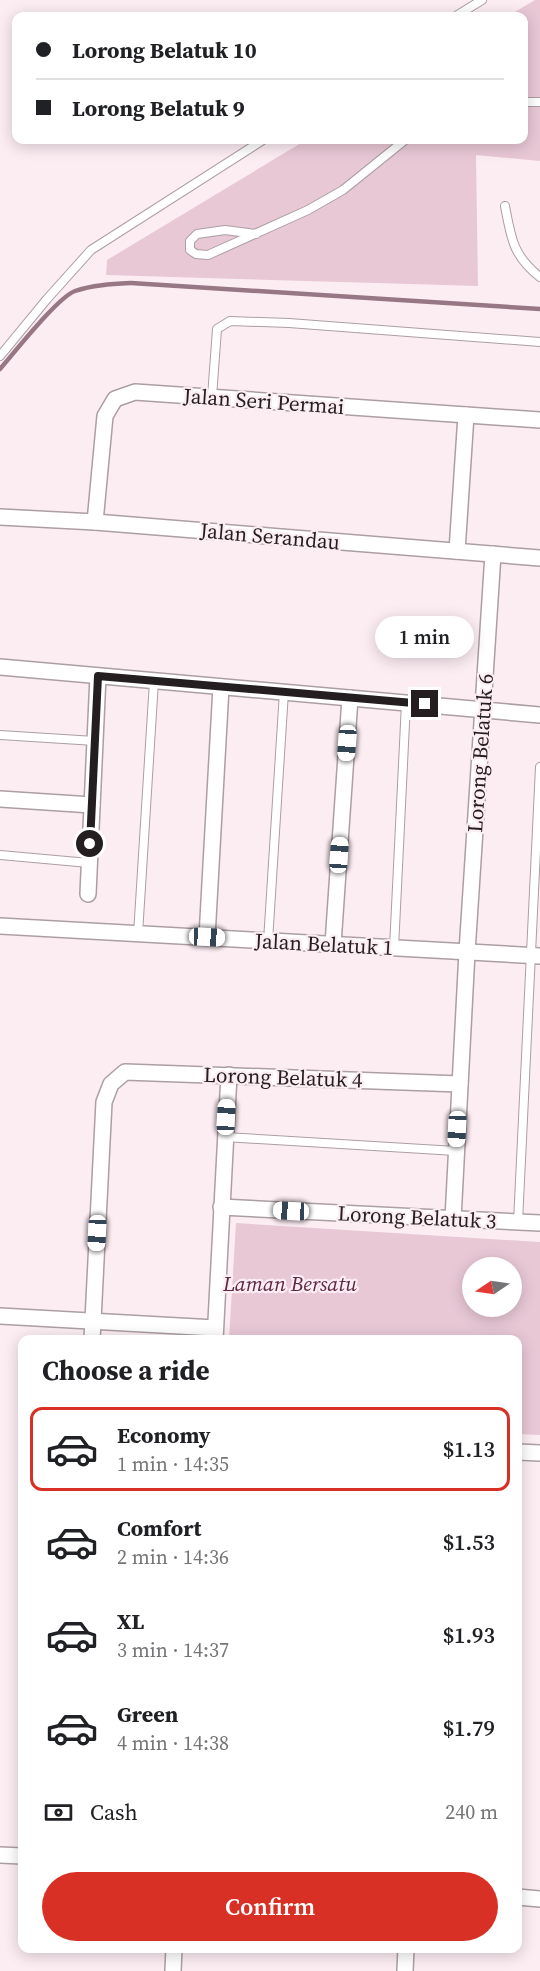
<!DOCTYPE html>
<html lang="en">
<head>
<meta charset="utf-8">
<style>
	:root { --surface:#fff; --page:#f6f6f6; --text:#202124; --muted:#757577; --line:#e0e0e0; --accent:#d93025 }
	body { margin:0; font-family:"Source Serif 4",serif; background:var(--page); color:var(--text); height:100vh; display:flex; flex-direction:column; font-size:22px; white-space:nowrap }
	* { box-sizing:border-box; margin:0 }
	p { font-size:20px; color:var(--muted) }
	.icon { flex:none; width:33px; height:33px; fill:none; stroke:currentColor; stroke-width:2; stroke-linecap:round; stroke-linejoin:round }
	.map { position:relative; flex:1; overflow:hidden }
	.side { position:absolute; left:18px; top:1335px; width:504px; height:618px; display:flex; flex-direction:column; background:var(--surface); border-radius:12px; box-shadow:0 3px 15px #0003 }
	.side>* { flex:none }
	.banner { position:absolute; left:12px; top:12px; width:516px; height:132px; border-radius:12px; box-shadow:0 3px 15px #0003; display:grid; align-content:center; height:132px; padding:0 24px; background:var(--surface) }
	.needle { width:39px; rotate:257deg }
	.buttons { position:absolute; left:462px; top:1257px; display:grid; gap:12px }
	.buttons a { display:grid; place-items:center; width:60px; height:60px; border-radius:50%; background:var(--surface); box-shadow:0 3px 15px #0003; font-size:30px }
	.end { position:absolute; width:27px; height:27px; margin:-14px; border:8px solid #241e21; background:#fff; box-shadow:0 0 0 3px #fff }
	.from { border-radius:50% }
	.bubble { position:absolute; height:42px; border-radius:21px; background:var(--surface); box-shadow:0 3px 15px #0003; font-size:20px; font-weight:600; line-height:42px; text-align:center }
	.car { position:absolute; width:18px; height:36px; margin:-18px -9px; border-radius:8px; box-shadow:0 0 4px 2px #0007; background:linear-gradient(#fff 24%,#345 0 40%,#fff 0 76%,#345 0 86%,#fff 0) }
	.banner b { display:flex; align-items:center; gap:21px; height:57px; font-size:22px }
	.banner b+b { border-top:2px solid var(--line) }
	.banner i { width:15px; height:15px; background:var(--text) }
	ul { padding:0; list-style:none }
	li { display:flex; align-items:center; gap:18px; height:84px; margin:0 12px 9px; padding:0 12px; border:3px solid transparent; border-radius:12px }
	li div { flex:1 }
	li b { display:block; font-size:22px }
	li em { font-style:normal; font-weight:600 }
	li.on { border-color:var(--accent) }
	li>.icon { width:54px; height:54px; stroke-width:1.5 }
	h2 { padding:0 24px; font-size:27px; line-height:72px }
	.pay { display:flex; align-items:center; gap:15px; height:66px; padding:0 24px; font-size:22px }
	.pay p { margin-inline-start:auto }
	.action { display:flex; gap:12px; margin-top:auto; padding:12px 24px }
	.action a { flex:1; height:69px; border-radius:36px; background:var(--accent); color:#fff; font-size:24px; font-weight:600; line-height:69px; text-align:center }
	.map>svg:first-child { display:block }
	.green { fill:#e9c8d6; fill-rule:evenodd }
	.lines { fill:none; stroke-linecap:round; stroke-linejoin:round }
	.stream { stroke:#987785; stroke-width:4.5 }
	.lane-casing { stroke:#ac9ea4; stroke-width:10 }
	.street-casing { stroke:#ac9ea4; stroke-width:18 }
	.lane { stroke:#fff; stroke-width:8 }
	.street { stroke:#fff; stroke-width:15 }
	.route { stroke:#241e21; stroke-width:8 }
	.labels { text-anchor:middle; dominant-baseline:central; stroke-width:4.5; stroke-linejoin:round; paint-order:stroke }
	.street-label { font-size:21px; fill:#241e21; stroke:#fcedf3 }
	.park-label { font-size:21px; font-style:italic; fill:#5e2742; stroke:#fcedf3 }
</style>
</head>
<body>
<div class="map">
<svg width="540" height="1971" viewBox="0 0 540 1971">
	<rect width="100%" height="100%" fill="#fcedf3"/>
	<g class="green">
		<polygon points="535,0 540,0 540,161 476,155 478,286 106,275 107,260 306,140 524,140 524,16 508,16"/>
		<path d="M236 1223 540 1242V1435L518 1434V1340L229 1339ZM472 1268H512V1306H472Z"/>
	</g>
	<g class="lines">
		<path class="stream" d="M0 369C14 353 58 297 75 291 92 285 112 284 131 283L540 309"/>
		<g class="lane-casing">
			<g id="lane">
				<polyline points="456,16 482,0"/>
				<polyline points="524,102 540,102"/>
				<path d="M505 206C511 238 513 256 540 277"/>
				<polyline points="256,234 225,230 197,234 190,241 190,250 196,254 208,255 308,210 343,190 405,140"/>
				<polyline points="0,356 47,299 91,250 263,140"/>
				<polyline points="212,397 217,329 230,321 289,323 540,342"/>
				<polyline points="0,735 95,741"/>
				<polyline points="0,855 89,863"/>
				<polyline points="138,934 154,681"/>
				<polyline points="268,941 284,692"/>
				<polyline points="394,948 406,703"/>
				<polyline points="225,1137 456,1151"/>
				<polyline points="518,1222 540,767"/>
			</g>
		</g>
		<g class="street-casing">
			<g id="street">
				<polyline points="0,517 95,522 540,558"/>
				<polyline points="95,522 105,416 115,399 135,392 540,420"/>
				<polyline points="457,551 466,415"/>
				<polyline points="0,667 540,715"/>
				<polyline points="0,799 92,805"/>
				<polyline points="88,894 98,676"/>
				<polyline points="0,926 540,956"/>
				<polyline points="207,937 221,687"/>
				<polyline points="333,944 350,698"/>
				<polyline points="221,1207 540,1223"/>
				<polyline points="453,1219 467,952 493,554"/>
				<polyline points="0,1316 215,1328"/>
				<polyline points="92,1340 104,1102 111,1084 125,1072 460,1084"/>
				<polyline points="215,1340 229,1075"/>
				<polyline points="518,1452 540,1453"/>
				<polyline points="0,1855 22,1856"/>
				<polyline points="518,1897 540,1899"/>
				<polyline points="173,1971 174,1948"/>
				<polyline points="405,1971 406,1948"/>
			</g>
		</g>
		<use href="#lane" class="lane"/>
		<use href="#street" class="street"/>
	</g>
	<g class="lines">
		<polyline class="route" points="90,844 98,676 425,704"/>
	</g>
	<g class="labels">
		<g class="street-label">
			<text transform="translate(264 401) rotate(4)">Jalan Seri Permai</text>
			<text transform="translate(270 536) rotate(5)">Jalan Serandau</text>
			<text transform="translate(480 753) rotate(-86)">Lorong Belatuk 6</text>
			<text transform="translate(324 944) rotate(3)">Jalan Belatuk 1</text>
			<text transform="translate(283 1077) rotate(2)">Lorong Belatuk 4</text>
			<text transform="translate(417 1217) rotate(3)">Lorong Belatuk 3</text>
		</g>
		<g class="park-label">
			<text x="290" y="1283">Laman Bersatu</text>
		</g>
	</g>
</svg>
<div class="buttons">
<a><svg class="needle" viewBox="-14 -14 28 28"><path d="M0-13l5 13h-10z" fill="#e53935"/><path d="M0 13l5-13h-10z" fill="#757577"/></svg></a>
</div>
<i class="end from" style="left:90px;top:844px"></i>
<i class="end" style="left:425px;top:704px"></i>
<div class="bubble" style="left:375px;top:616px;width:99px">1 min</div>
<i class="car" style="left:347px;top:743px;rotate:184deg"></i>
<i class="car" style="left:339px;top:855px;rotate:4deg"></i>
<i class="car" style="left:207px;top:937px;rotate:93deg"></i>
<i class="car" style="left:226px;top:1117px;rotate:3deg"></i>
<i class="car" style="left:457px;top:1129px;rotate:183deg"></i>
<i class="car" style="left:291px;top:1211px;rotate:273deg"></i>
<i class="car" style="left:97px;top:1233px;rotate:183deg"></i>
<div class="banner">
<b><i class="from"></i>Lorong Belatuk 10</b>
<b><i></i>Lorong Belatuk 9</b>
</div>
<section class="side">
<h2>Choose a ride</h2>
<ul>
<li class="on"><svg class="icon" aria-label="car" viewBox="0 0 24 24"><path d="M5 17H2v-5l4-1 3-4h7l3 4 3 1v5h-3M9 17h6M6 11h13"/><circle cx="7" cy="17" r="2"/><circle cx="17" cy="17" r="2"/></svg><div><b>Economy</b><p>1 min · 14:35</p></div><em>$1.13</em></li>
<li><svg class="icon" aria-label="car" viewBox="0 0 24 24"><path d="M5 17H2v-5l4-1 3-4h7l3 4 3 1v5h-3M9 17h6M6 11h13"/><circle cx="7" cy="17" r="2"/><circle cx="17" cy="17" r="2"/></svg><div><b>Comfort</b><p>2 min · 14:36</p></div><em>$1.53</em></li>
<li><svg class="icon" aria-label="car" viewBox="0 0 24 24"><path d="M5 17H2v-5l4-1 3-4h7l3 4 3 1v5h-3M9 17h6M6 11h13"/><circle cx="7" cy="17" r="2"/><circle cx="17" cy="17" r="2"/></svg><div><b>XL</b><p>3 min · 14:37</p></div><em>$1.93</em></li>
<li><svg class="icon" aria-label="car" viewBox="0 0 24 24"><path d="M5 17H2v-5l4-1 3-4h7l3 4 3 1v5h-3M9 17h6M6 11h13"/><circle cx="7" cy="17" r="2"/><circle cx="17" cy="17" r="2"/></svg><div><b>Green</b><p>4 min · 14:38</p></div><em>$1.79</em></li>
</ul>
<div class="pay"><svg class="icon" aria-label="cash" viewBox="0 0 24 24"><path d="M3 7h18v10H3z"/><circle cx="12" cy="12" r="2"/></svg>Cash<p>240 m</p></div>
<div class="action"><a>Confirm</a></div>
</section>
</div>
</body>
</html>
